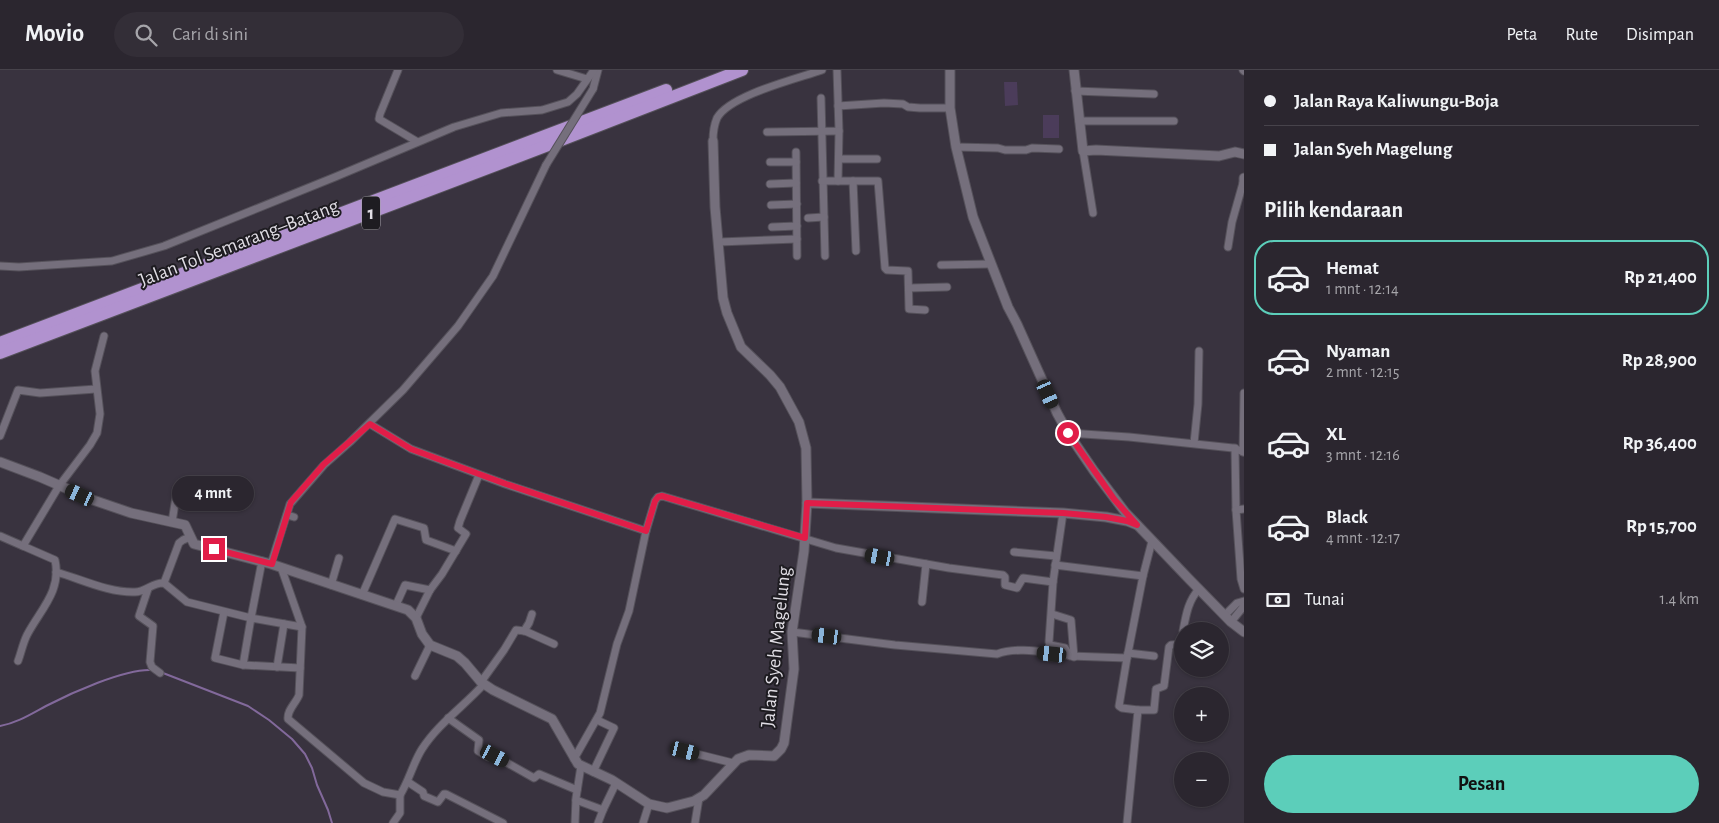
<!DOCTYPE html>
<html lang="id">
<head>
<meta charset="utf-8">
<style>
	:root { --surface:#2b262f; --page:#332e37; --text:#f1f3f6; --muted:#a6a5aa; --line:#47434b; --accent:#5cceba }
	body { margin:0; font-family:"Alegreya Sans",sans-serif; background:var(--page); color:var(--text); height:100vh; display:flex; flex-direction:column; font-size:19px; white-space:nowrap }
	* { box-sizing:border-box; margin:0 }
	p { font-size:16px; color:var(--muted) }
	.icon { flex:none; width:28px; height:28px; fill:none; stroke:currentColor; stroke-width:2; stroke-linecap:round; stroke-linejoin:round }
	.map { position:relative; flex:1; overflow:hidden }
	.sheet { display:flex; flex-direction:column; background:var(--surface); width:475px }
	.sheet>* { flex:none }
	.top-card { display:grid; align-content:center; height:110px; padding:0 20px; background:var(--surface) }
	.controls { position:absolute; left:1174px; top:552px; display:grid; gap:10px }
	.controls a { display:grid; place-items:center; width:55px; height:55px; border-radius:50%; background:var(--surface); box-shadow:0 1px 4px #0004,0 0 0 1px var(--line); font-size:25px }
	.end { position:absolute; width:22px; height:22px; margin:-11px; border:6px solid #e11d48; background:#fff; box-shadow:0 0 0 2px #fff }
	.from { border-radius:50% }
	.bubble { position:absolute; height:35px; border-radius:18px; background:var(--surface); box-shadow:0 1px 4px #0004,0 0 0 1px var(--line); font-size:16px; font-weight:600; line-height:35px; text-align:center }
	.car { position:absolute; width:15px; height:30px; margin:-15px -8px; border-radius:6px; box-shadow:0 0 4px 1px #0007; background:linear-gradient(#222 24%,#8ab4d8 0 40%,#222 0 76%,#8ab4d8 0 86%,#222 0) }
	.top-card b { display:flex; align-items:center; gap:18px; height:48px; font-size:19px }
	.top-card b+b { border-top:1px solid var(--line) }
	.top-card i { width:12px; height:12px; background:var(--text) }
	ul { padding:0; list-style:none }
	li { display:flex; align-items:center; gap:15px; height:75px; margin:0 10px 8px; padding:0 10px; border:2px solid transparent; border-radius:20px }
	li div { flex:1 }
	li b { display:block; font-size:19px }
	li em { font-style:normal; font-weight:600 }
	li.on { border-color:var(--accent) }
	li>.icon { width:45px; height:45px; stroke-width:1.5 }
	h2 { padding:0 20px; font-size:22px; line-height:60px }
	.pay { display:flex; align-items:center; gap:12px; height:55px; padding:0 20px; font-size:19px }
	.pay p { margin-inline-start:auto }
	.button { display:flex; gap:10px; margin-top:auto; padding:10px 20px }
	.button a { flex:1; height:58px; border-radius:30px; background:var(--accent); color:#111; font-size:20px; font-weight:600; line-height:58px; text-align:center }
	header { display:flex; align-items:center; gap:30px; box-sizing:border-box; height:70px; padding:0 25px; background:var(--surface); border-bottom:1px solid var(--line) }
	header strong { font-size:24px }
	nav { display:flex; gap:28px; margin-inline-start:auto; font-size:18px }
	.search { width:350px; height:45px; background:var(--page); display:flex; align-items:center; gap:12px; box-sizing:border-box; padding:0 18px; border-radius:28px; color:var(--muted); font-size:19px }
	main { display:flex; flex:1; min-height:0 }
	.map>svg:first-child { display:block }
	.green { fill:#4b3c5a }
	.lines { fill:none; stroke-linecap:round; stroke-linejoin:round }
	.stream { stroke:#82699b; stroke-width:2 }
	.minor-casing { stroke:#55515a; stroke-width:9 }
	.tertiary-casing { stroke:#55515a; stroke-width:11 }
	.secondary-casing { stroke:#55515a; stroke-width:11 }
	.motorway-casing { stroke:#55515a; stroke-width:14 }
	.minor { stroke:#756f7c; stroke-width:7 }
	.tertiary { stroke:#756f7c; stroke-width:9 }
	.secondary { stroke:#756f7c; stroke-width:9 }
	.motorway { stroke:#b192cf; stroke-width:12 }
	.minor-bridge-casing { stroke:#55515a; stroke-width:9; stroke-linecap:butt }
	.minor-bridge { stroke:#756f7c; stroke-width:7 }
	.route { stroke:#e11d48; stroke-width:6 }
	.labels { text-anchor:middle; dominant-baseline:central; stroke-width:4; stroke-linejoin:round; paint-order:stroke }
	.shield { fill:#1e1c21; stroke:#a5a2a9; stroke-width:1 }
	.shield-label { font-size:19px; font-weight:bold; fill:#dfdce3 }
	.street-label { font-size:20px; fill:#dfdce3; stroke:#1e1c21 }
</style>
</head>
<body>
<header>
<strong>Movio</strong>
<div class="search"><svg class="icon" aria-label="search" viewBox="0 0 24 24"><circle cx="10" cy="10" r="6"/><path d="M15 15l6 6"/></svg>Cari di sini</div>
<nav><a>Peta</a><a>Rute</a><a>Disimpan</a></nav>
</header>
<main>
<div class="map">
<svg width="1244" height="753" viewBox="0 0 1244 753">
	<rect width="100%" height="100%" fill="#39333f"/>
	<g class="green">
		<polygon points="1004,12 1017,12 1018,35 1005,36"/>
		<rect x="1043" y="45" width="16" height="23"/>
	</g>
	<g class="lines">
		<g class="stream">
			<polyline points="163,603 248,636 269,650 292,669 305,684 312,698 317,715 328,740 332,753"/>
			<path d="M0 656C17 653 31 644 46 636 71 623 124 599 151 600"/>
		</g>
		<g class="minor-casing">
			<g id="minor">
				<polyline points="398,0 380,44 379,49 416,71"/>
				<polyline points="557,0 587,9"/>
				<polyline points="1243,0 1244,1"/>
				<polyline points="593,19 598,0"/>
				<polyline points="1075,21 1154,24"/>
				<polyline points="821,28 825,186"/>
				<polyline points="838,36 884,33 903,34 908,37 920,38 950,38"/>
				<polyline points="1079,51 1174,51"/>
				<polyline points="767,62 839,61 837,0"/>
				<path d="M713 71C713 63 714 55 717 48 730 25 796 9 822 0"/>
				<polyline points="956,77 998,78 1005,80 1026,80 1032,78 1059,79"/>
				<polyline points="1083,81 1093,143"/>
				<polyline points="796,82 797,186"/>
				<polyline points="839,89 877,89"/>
				<polyline points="770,92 796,92"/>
				<polyline points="822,111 878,111 885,198 887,200 908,201 909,239 925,240"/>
				<polyline points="838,111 839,61"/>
				<polyline points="853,111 856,181"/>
				<polyline points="770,114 796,113"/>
				<polyline points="771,135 797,134"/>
				<polyline points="808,148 824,147"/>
				<polyline points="772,157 797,156"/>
				<polyline points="719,172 797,169"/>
				<polyline points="1228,177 1232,152 1243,113"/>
				<polyline points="941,195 991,194"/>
				<polyline points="0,196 19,197 112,191 164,176 335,107 454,57 501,43 542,40 568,32 577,24 594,0"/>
				<polyline points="909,218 947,217"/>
				<polyline points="370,354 411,379 505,414 646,461"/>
				<polyline points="1068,363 1129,367 1233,378 1244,382"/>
				<polyline points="0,366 18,320 40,323 96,319"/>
				<polyline points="1194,373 1198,334 1199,281"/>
				<polyline points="1235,378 1236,440 1241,509 1244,519"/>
				<polyline points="1243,382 1244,323"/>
				<polyline points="1236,440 1244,439"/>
				<polyline points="1063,443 1053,512 1049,572 1050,575 1065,578 1070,586 1127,588 1143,506 1152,471"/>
				<polyline points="287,445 294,447"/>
				<polyline points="172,452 176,427"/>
				<polyline points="0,466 23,476"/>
				<polyline points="1014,482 1056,486"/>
				<polyline points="271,494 290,434 324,395 350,372 403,320 458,256 493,206 546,95"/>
				<polyline points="1055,495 1143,506"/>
				<path d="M281 497 302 557 299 625C296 633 287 640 288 649L364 713 383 722 400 725C409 711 413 693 422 679 438 654 464 636 484 614"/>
				<path d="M56 502C81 509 109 523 135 522 146 522 153 512 164 513L187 532 251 548 262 491"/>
				<polyline points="164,513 179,473 183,470 190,467"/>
				<polyline points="331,515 339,488"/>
				<polyline points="148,519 139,546 153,556 150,592 152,597 160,603"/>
				<polyline points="362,525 395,449 424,458 426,470 456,481"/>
				<polyline points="922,532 926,494"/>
				<polyline points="396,535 405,515 430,520"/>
				<polyline points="224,542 215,588 243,595 300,598"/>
				<polyline points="1052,544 1071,550 1074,587"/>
				<polyline points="1225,545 1237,533 1244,531"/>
				<polyline points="416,548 430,520 442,504 466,464 458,458 460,451 479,405"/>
				<polyline points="1231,552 1244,536"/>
				<polyline points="524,561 529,553 532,544"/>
				<path d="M1183 561C1186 545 1188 531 1199 519"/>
				<path d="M792 562 895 575 997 584C1018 576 1046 583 1068 585"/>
				<polyline points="1128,583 1154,586"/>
				<polyline points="1127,588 1119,636 1122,638 1138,640 1127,753"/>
				<path d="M18 591C21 583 23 573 27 565 40 540 62 521 55 490L23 476 59 416 90 375 97 363 100 344 95 301 104 266"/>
				<polyline points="243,595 251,548 302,557"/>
				<polyline points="277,597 284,554"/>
				<polyline points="415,606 430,575"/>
				<polyline points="481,612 504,580 516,560 525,561 554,574"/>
				<polyline points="1138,640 1154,640 1156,619 1164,616 1169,577 1171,575 1181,574 1182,567"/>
				<polyline points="448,648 479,670 478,681 488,687 490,685 495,686 534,708 539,704 577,720"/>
				<polyline points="685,681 733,693"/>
				<polyline points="574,689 600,643 617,574 629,541 646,461 655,431 658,427 662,426 836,478 949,498 1003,505 1005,507 1005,515 1017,518 1023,508 1053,512"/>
				<polyline points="593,702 614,658 597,650"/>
				<polyline points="408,712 423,722 424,726 438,732 444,724 446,724 503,753"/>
				<polyline points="576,730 603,740 616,713"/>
				<polyline points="393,753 400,743 400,725"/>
				<polyline points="575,753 576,728 581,696"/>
				<polyline points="598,753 603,740"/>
				<polyline points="643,753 649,734"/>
				<polyline points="695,753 699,728"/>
			</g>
		</g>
		<g class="tertiary-casing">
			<g id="tertiary">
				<polyline points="1074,0 1083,81 1096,80 1219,86 1235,82 1244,84"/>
				<polyline points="713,71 715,137 723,228 727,243 741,277 770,305 780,317 799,352 806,378 807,433"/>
				<polyline points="1244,108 1244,113"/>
				<polyline points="0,392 40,407 93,430 131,443 185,455 194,474 271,494 408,540 416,548 422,564 430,575 457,586 465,593 481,612 493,620 552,649 578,694 612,710 649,734 667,738 694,731 704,725 738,689 749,685 774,686 781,679 784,673 794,599 792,562 804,481 807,433 1063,443 1106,447 1127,451 1137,455"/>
			</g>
		</g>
		<g class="secondary-casing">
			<polyline id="secondary" points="950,0 950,38 956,77 973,147 1008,237 1017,254 1057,343 1068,363 1094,401 1125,442 1189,509 1231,552 1244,562"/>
		</g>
		<g class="motorway-casing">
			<g id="motorway">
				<polyline points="0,273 666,20"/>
				<polyline points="0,283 551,74 742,0"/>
			</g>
		</g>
		<use href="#minor" class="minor"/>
		<use href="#tertiary" class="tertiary"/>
		<use href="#secondary" class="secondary"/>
		<use href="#motorway" class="motorway"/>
		<g class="minor-bridge-casing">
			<polyline id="minor-bridge" points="546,95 593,19"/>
		</g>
		<use href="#minor-bridge" class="minor-bridge"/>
	</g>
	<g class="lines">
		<polyline class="route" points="214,479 272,494 291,432 324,394 370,354 411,379 506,414 646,461 655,431 658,427 662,426 805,468 807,433 1063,443 1106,447 1127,451 1137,455 1114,429 1068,363"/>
	</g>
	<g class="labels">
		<rect class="shield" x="362" y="126.5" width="18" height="33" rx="4"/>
		<g class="shield-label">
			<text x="371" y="143">1</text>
		</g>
		<g class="street-label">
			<text transform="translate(239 173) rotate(-21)">Jalan Tol Semarang–Batang</text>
			<text transform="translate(776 577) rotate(-84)">Jalan Syeh Magelung</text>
		</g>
	</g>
</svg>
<div class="controls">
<a><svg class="icon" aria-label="layers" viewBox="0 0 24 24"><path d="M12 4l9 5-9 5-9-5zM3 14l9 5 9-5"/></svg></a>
<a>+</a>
<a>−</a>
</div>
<i class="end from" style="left:1068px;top:363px"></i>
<i class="end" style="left:214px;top:479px"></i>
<div class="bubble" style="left:172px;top:406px;width:82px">4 mnt</div>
<i class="car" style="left:1048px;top:324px;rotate:156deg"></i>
<i class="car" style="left:80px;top:425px;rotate:295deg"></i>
<i class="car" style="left:880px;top:487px;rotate:280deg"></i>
<i class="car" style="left:827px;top:566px;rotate:277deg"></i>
<i class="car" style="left:1052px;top:584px;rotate:276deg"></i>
<i class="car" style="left:685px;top:681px;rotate:104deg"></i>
<i class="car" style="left:495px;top:686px;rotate:117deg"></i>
</div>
<section class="sheet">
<div class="top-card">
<b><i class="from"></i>Jalan Raya Kaliwungu-Boja</b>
<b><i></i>Jalan Syeh Magelung</b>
</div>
<h2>Pilih kendaraan</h2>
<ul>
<li class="on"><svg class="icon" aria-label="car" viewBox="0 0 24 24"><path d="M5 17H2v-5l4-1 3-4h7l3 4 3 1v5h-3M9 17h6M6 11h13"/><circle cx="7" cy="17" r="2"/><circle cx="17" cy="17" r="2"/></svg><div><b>Hemat</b><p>1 mnt · 12:14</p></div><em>Rp 21,400</em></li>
<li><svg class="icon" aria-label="car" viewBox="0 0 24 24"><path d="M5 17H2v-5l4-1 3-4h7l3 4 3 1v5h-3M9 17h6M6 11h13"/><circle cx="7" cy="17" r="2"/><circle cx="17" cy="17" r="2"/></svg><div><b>Nyaman</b><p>2 mnt · 12:15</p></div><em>Rp 28,900</em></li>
<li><svg class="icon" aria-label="car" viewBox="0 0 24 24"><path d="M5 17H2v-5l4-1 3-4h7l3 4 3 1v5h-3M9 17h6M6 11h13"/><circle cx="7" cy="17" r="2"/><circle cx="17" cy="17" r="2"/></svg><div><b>XL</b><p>3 mnt · 12:16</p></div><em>Rp 36,400</em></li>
<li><svg class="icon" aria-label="car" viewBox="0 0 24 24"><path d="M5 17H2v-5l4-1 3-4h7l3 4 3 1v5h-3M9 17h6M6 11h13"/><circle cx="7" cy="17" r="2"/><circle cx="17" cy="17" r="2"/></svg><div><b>Black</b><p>4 mnt · 12:17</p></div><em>Rp 15,700</em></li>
</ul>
<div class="pay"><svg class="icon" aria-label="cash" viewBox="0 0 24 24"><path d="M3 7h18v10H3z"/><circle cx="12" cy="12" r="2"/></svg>Tunai<p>1.4 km</p></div>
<div class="button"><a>Pesan</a></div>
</section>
</main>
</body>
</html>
